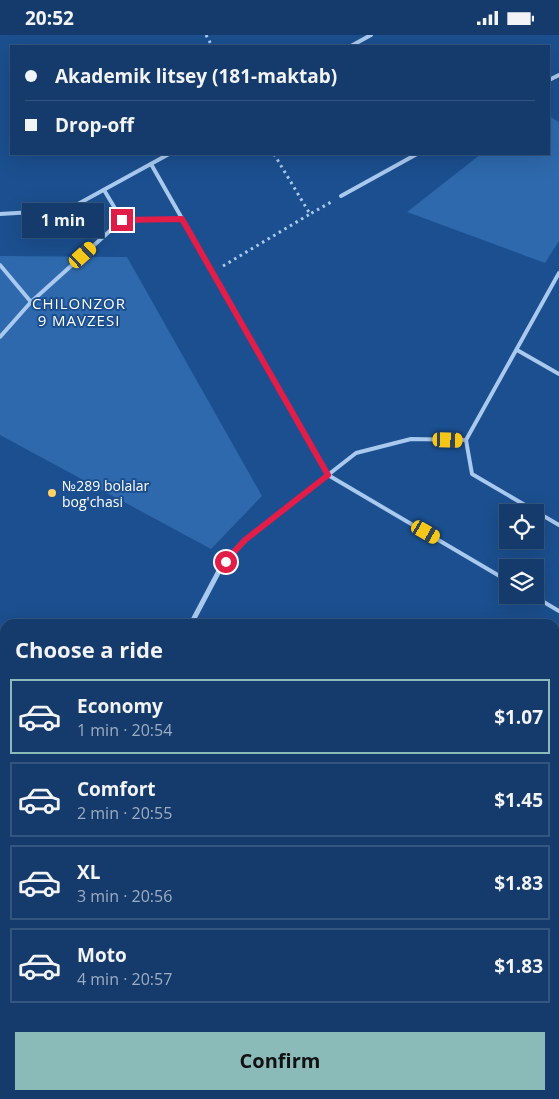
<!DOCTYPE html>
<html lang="en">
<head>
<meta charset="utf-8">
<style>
	:root { --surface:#143b6b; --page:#214673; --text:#f1f3f6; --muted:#9dadc1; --line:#33557e; --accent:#8bbbb9 }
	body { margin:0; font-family:"Open Sans",sans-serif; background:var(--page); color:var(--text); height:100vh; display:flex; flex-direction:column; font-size:19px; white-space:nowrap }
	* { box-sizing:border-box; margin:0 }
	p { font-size:16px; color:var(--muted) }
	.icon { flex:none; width:28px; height:28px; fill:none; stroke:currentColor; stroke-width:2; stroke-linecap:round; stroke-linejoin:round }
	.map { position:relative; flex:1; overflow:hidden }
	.side { position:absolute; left:0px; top:584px; width:560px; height:481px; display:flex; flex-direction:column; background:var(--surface); border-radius:15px 15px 0 0; box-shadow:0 5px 20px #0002,0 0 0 1px var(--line) }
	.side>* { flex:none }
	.guide { position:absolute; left:10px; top:10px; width:540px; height:110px; border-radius:0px; box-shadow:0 5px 20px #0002,0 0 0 1px var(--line); display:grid; align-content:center; height:110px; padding:0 15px; background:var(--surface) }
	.controls { position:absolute; left:499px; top:469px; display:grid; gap:10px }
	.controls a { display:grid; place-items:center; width:45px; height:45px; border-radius:0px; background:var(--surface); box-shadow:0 5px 20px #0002,0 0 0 1px var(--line); font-size:25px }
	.end { position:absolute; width:22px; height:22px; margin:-11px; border:6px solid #e11d48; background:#fff; box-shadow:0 0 0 2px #fff }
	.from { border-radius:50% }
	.bubble { position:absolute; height:35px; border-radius:0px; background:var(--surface); box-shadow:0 5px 20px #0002,0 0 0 1px var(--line); font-size:16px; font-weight:700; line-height:35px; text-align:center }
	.car { position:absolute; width:15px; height:30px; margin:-15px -8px; border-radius:6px; box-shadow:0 0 4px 1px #0007; background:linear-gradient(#f5c518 24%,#345 0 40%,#f5c518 0 76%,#345 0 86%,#f5c518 0) }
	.guide b { display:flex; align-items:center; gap:18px; height:48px; font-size:19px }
	.guide b+b { border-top:1px solid var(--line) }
	.guide i { width:12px; height:12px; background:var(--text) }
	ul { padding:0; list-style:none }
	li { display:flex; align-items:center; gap:15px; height:75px; margin:0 10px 8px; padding:0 5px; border:2px solid var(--line); border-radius:0px }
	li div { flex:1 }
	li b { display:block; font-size:19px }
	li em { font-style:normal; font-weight:700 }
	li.current { border-color:var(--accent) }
	li>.icon { width:45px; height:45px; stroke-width:1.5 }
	h2 { padding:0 15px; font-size:22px; line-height:60px }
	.action { display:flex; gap:10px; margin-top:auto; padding:10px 15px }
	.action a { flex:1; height:58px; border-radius:0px; background:var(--accent); color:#111; font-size:20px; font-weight:700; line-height:58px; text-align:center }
	.status { display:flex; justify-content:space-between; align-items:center; height:35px; padding:0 25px; background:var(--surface); direction:ltr }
	.status svg { height:14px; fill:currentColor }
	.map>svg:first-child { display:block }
	.green { fill:#2e69ad }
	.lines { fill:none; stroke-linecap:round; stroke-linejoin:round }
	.path { stroke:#a9c9ee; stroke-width:3; stroke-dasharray:2.5 4; stroke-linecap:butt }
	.lane { stroke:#a9c9ee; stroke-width:4 }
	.street { stroke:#a9c9ee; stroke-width:5 }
	.route { stroke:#e11d48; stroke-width:6 }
	.poi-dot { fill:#ffd166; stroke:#1b4f8f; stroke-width:2 }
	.labels { text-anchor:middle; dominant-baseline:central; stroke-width:4; stroke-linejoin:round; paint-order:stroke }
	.poi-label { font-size:14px; fill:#fff; stroke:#1b4f8f; text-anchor:start }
	.neighbourhood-label { font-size:15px; letter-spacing:1px; fill:#fff; stroke:#1b4f8f }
</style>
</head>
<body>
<div class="status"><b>20:52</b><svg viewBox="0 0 49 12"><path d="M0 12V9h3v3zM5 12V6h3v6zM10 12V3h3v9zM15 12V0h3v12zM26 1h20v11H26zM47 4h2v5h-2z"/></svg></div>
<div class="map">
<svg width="559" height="1064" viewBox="0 0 559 1064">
	<rect width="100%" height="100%" fill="#1b4f8f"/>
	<g class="green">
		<polygon points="549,81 559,87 559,206 545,228 407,177 481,119 549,119"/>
		<polygon points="0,221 127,222 262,461 211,514 0,400"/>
	</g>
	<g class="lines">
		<g class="path">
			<polyline points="206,0 212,11"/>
			<polyline points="274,119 310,179 333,166"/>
			<polyline points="223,231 310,179"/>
		</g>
		<g class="lane">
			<polyline points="351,11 371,0"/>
			<polyline points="549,45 559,40"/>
			<polyline points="151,129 328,440 508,546"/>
			<polyline points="104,155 122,185"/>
			<polyline points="341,161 417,119"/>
			<polyline points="0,179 67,175 169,119"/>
			<polyline points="0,230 31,267 0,302"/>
			<polyline points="559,238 466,405 472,439 559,490"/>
			<polyline points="31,267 122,185 182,184"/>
			<polyline points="517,315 559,339"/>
			<polyline points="245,505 356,418 411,404 466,405"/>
			<polyline points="532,560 559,576"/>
			<polyline points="0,687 5,690"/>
			<polyline points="0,827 5,830"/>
			<polyline points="0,947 5,939"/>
			<polyline points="555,965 559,958"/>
			<polyline points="0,1018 5,1021"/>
			<polyline points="58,1060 59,1064"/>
			<polyline points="78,1060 85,1064"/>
			<polyline points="500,1064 502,1060"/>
		</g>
		<g class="street">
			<polyline points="191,589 219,536 233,518 245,505"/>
			<polyline points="0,886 5,890"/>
			<polyline points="275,1060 282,1064"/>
		</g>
	</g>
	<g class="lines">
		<polyline class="route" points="122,185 182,184 328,440 245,505 233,518 226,527"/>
	</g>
	<circle class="poi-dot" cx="52" cy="458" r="5"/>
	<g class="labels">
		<g class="poi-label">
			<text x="62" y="450">№289 bolalar<tspan x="62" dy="16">bog'chasi</tspan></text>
		</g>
		<g class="neighbourhood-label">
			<text x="79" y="268">CHILONZOR<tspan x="79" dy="17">9 MAVZESI</tspan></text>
		</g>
	</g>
</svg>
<div class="controls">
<a><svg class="icon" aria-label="locate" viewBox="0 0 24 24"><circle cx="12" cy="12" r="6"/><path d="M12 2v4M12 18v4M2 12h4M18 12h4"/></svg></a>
<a><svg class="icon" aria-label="layers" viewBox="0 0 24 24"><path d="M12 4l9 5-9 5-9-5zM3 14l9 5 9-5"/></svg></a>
</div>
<i class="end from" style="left:226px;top:527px"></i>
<i class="end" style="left:122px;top:185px"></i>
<div class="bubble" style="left:22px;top:168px;width:82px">1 min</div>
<i class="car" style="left:83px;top:220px;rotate:48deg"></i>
<i class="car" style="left:448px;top:405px;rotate:92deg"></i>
<i class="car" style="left:426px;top:497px;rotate:120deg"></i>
<div class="guide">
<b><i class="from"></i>Akademik litsey (181-maktab)</b>
<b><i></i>Drop-off</b>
</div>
<section class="side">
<h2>Choose a ride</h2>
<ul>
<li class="current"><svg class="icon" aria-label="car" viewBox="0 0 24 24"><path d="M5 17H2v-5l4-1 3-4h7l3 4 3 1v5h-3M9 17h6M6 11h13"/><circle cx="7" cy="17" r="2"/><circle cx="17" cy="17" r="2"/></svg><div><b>Economy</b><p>1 min · 20:54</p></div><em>$1.07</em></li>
<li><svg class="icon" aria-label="car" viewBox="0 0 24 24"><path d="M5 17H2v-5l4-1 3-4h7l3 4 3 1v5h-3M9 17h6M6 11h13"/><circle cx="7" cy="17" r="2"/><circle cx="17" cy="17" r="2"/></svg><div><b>Comfort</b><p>2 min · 20:55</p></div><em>$1.45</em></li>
<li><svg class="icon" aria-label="car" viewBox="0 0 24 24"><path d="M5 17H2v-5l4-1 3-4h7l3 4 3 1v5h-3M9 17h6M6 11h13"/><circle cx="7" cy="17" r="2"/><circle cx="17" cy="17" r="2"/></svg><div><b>XL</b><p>3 min · 20:56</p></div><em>$1.83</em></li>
<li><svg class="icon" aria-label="car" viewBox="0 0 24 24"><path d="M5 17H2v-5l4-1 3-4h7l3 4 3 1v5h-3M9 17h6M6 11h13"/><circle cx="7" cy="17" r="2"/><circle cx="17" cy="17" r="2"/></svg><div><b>Moto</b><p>4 min · 20:57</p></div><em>$1.83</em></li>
</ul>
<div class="action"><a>Confirm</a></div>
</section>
</div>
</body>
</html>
